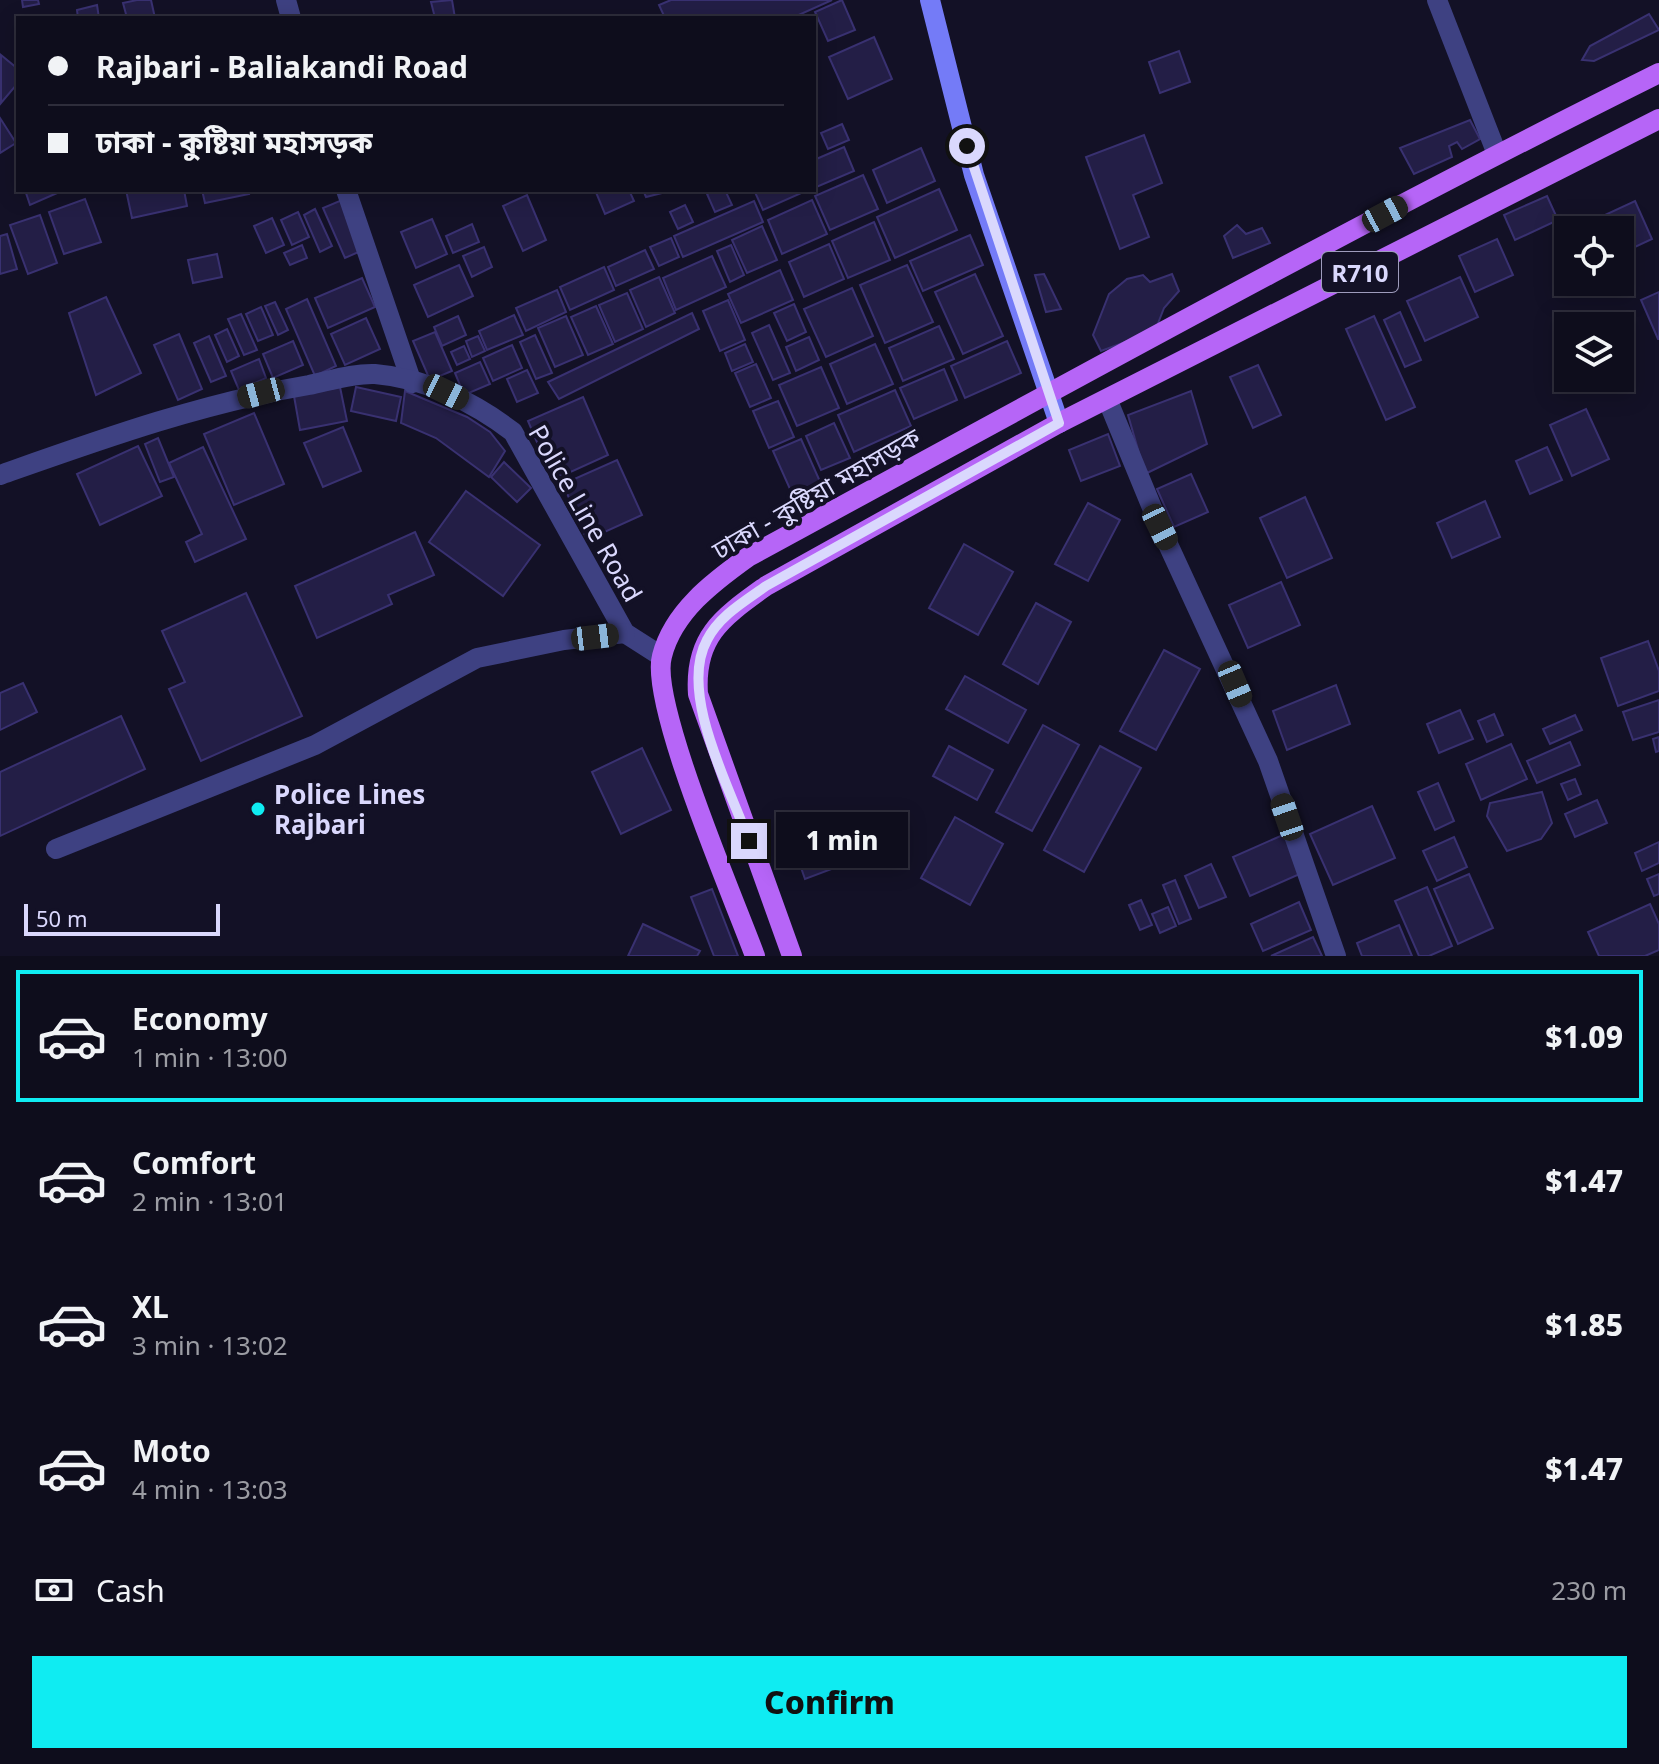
<!DOCTYPE html>
<html lang="en">
<head>
<meta charset="utf-8">
<style>
	:root { --surface:#0e0d1c; --page:#1c1b29; --text:#f1f3f6; --muted:#9b9ca3; --line:#2e2d3b; --accent:#0fecf2 }
	body { margin:0; font-family:"Noto Sans","Noto Sans Bengali",sans-serif; background:var(--page); color:var(--text); height:100vh; display:flex; flex-direction:column; font-size:30px; white-space:nowrap }
	* { box-sizing:border-box; margin:0 }
	p { font-size:26px; color:var(--muted) }
	.icon { flex:none; width:44px; height:44px; fill:none; stroke:currentColor; stroke-width:2; stroke-linecap:round; stroke-linejoin:round }
	.map { position:relative; height:956px; overflow:hidden }
	.sheet { display:flex; flex-direction:column; background:var(--surface); flex:1 }
	.sheet>* { flex:none }
	.banner { position:absolute; left:16px; top:16px; width:800px; height:176px; border-radius:0px; box-shadow:0 4px 20px #0003,0 0 0 2px var(--line); display:grid; align-content:center; height:176px; padding:0 32px; background:var(--surface) }
	.buttons { position:absolute; left:1554px; top:216px; display:grid; gap:16px }
	.buttons a { display:grid; place-items:center; width:80px; height:80px; border-radius:0px; background:var(--surface); box-shadow:0 4px 20px #0003,0 0 0 2px var(--line); font-size:40px }
	.scale { position:absolute; left:24px; bottom:20px; width:196px; box-sizing:border-box; padding-left:8px; border:4px solid #dad8fd; border-top:0; font-size:22px; line-height:28px; white-space:nowrap; color:#dad8fd; -webkit-text-stroke:6px #131126; paint-order:stroke }
	.end { position:absolute; width:36px; height:36px; margin:-18px; border:10px solid #dad8fd; background:#111; box-shadow:0 0 0 4px #111 }
	.from { border-radius:50% }
	.bubble { position:absolute; height:56px; border-radius:0px; background:var(--surface); box-shadow:0 4px 20px #0003,0 0 0 2px var(--line); font-size:26px; font-weight:800; line-height:56px; text-align:center }
	.car { position:absolute; width:24px; height:48px; margin:-24px -12px; border-radius:10px; box-shadow:0 0 6px 2px #0007; background:linear-gradient(#222 24%,#8ab4d8 0 40%,#222 0 76%,#8ab4d8 0 86%,#222 0) }
	.banner b { display:flex; align-items:center; gap:28px; height:76px; font-size:30px }
	.banner b+b { border-top:2px solid var(--line) }
	.banner i { width:20px; height:20px; background:var(--text) }
	ul { padding:14px 0 0; list-style:none }
	li { display:flex; align-items:center; gap:24px; height:132px; margin:0 16px 12px; padding:0 16px; border:4px solid transparent; border-radius:0px }
	li div { flex:1 }
	li b { display:block; font-size:30px }
	li em { font-style:normal; font-weight:800 }
	li.on { border-color:var(--accent) }
	li>.icon { width:72px; height:72px; stroke-width:1.5 }
	.pay { display:flex; align-items:center; gap:20px; height:88px; padding:0 32px; font-size:30px }
	.pay p { margin-inline-start:auto }
	.primary-button { display:flex; gap:16px; margin-top:auto; padding:16px 32px }
	.primary-button a { flex:1; height:92px; border-radius:0px; background:var(--accent); color:#111; font-size:32px; font-weight:800; line-height:92px; text-align:center }
	.map>svg:first-child { display:block }
	.building { fill:#231e46; stroke:#393171; stroke-width:2 }
	.lines { fill:none; stroke-linecap:round; stroke-linejoin:round }
	.minor { stroke:#3e4182; stroke-width:20 }
	.secondary { stroke:#747bf7; stroke-width:20 }
	.primary { stroke:#b665f7; stroke-width:20 }
	.route { stroke:#dad8fd; stroke-width:10 }
	.poi-dot { fill:#0fecf2; stroke:#131126; stroke-width:3 }
	.labels { text-anchor:middle; dominant-baseline:central; stroke-width:8; stroke-linejoin:round; paint-order:stroke }
	.shield { fill:#131126; stroke:#9e9cbc; stroke-width:2 }
	.shield-label { font-size:24px; font-weight:bold; fill:#dad8fd }
	.street-label { font-size:26px; fill:#dad8fd; stroke:#131126 }
	.poi-label { font-size:26px; font-weight:bold; fill:#dad8fd; stroke:#131126; text-anchor:start }
</style>
</head>
<body>
<div class="map">
<svg width="1659" height="956" viewBox="0 0 1659 956">
	<rect width="100%" height="100%" fill="#131126"/>
	<g class="building">
		<polygon points="22,0 38,0 39,4 23,7"/>
		<polygon points="137,0 151,0 155,18 127,18 123,3"/>
		<polygon points="452,0 455,18 435,18 431,2"/>
		<polygon points="671,0 832,0 792,18 665,18 659,5"/>
		<polygon points="842,0 855,30 828,41 815,12"/>
		<polygon points="97,5 99,18 78,18 77,10"/>
		<polygon points="1649,14 1659,30 1594,61 1582,60 1590,46"/>
		<polygon points="874,37 892,79 848,99 829,57"/>
		<polygon points="1179,51 1190,82 1160,93 1149,62"/>
		<polygon points="1,55 18,69 18,83 1,103"/>
		<polygon points="0,118 16,143 0,153"/>
		<polygon points="1470,120 1480,139 1462,149 1457,142 1449,146 1452,157 1414,174 1400,148"/>
		<polygon points="842,124 849,140 828,149 821,133"/>
		<polygon points="1144,135 1162,183 1133,195 1149,237 1120,249 1086,157"/>
		<polygon points="844,147 854,171 814,188 814,160"/>
		<polygon points="921,148 935,181 887,203 873,170"/>
		<polygon points="863,175 878,209 830,230 815,196"/>
		<polygon points="939,189 957,230 895,258 877,217"/>
		<polygon points="25,190 64,190 30,205"/>
		<polygon points="126,190 184,190 187,206 132,218"/>
		<polygon points="202,190 248,190 249,194 205,203"/>
		<polygon points="595,190 629,190 634,201 605,214"/>
		<polygon points="643,190 661,190 662,193 646,197"/>
		<polygon points="715,190 725,190 732,205 715,212 707,194"/>
		<polygon points="754,190 805,190 806,191 763,210"/>
		<polygon points="527,195 546,240 523,251 503,206"/>
		<polygon points="1547,196 1558,220 1515,240 1504,215"/>
		<polygon points="85,199 101,242 64,254 49,212"/>
		<polygon points="342,200 363,250 345,258 323,208"/>
		<polygon points="812,200 827,234 782,254 768,220"/>
		<polygon points="754,201 763,222 683,257 674,236"/>
		<polygon points="1635,201 1652,239 1620,254 1620,230 1596,230 1592,221"/>
		<polygon points="685,205 693,222 678,229 670,212"/>
		<polygon points="315,209 332,246 320,252 304,215"/>
		<polygon points="298,212 309,237 292,245 281,220"/>
		<polygon points="40,215 57,263 28,274 10,225"/>
		<polygon points="272,218 284,245 266,253 254,226"/>
		<polygon points="432,219 447,254 416,268 401,232"/>
		<polygon points="874,222 890,260 848,278 832,241"/>
		<polygon points="472,224 479,242 453,253 446,236"/>
		<polygon points="1237,225 1246,234 1262,228 1270,243 1233,258 1224,236"/>
		<polygon points="762,226 777,260 747,273 732,240"/>
		<polygon points="7,234 17,269 0,274 0,236"/>
		<polygon points="970,235 983,265 923,291 910,261"/>
		<polygon points="671,238 679,257 659,266 650,247"/>
		<polygon points="1497,239 1513,275 1475,292 1459,256"/>
		<polygon points="829,244 844,279 804,297 789,262"/>
		<polygon points="302,245 307,258 290,265 284,253"/>
		<polygon points="731,245 744,275 730,282 717,251"/>
		<polygon points="484,247 492,267 472,277 463,256"/>
		<polygon points="645,250 654,269 616,286 608,267"/>
		<polygon points="217,254 222,277 193,283 188,260"/>
		<polygon points="712,256 726,287 676,310 663,278"/>
		<polygon points="459,265 473,296 428,317 414,285"/>
		<polygon points="907,265 933,322 885,343 860,285"/>
		<polygon points="604,267 614,290 570,310 560,287"/>
		<polygon points="780,270 793,300 741,323 728,294"/>
		<polygon points="975,274 1003,336 963,354 935,292"/>
		<polygon points="1044,274 1061,309 1046,312 1035,275"/>
		<polygon points="1172,274 1179,291 1164,308 1155,331 1101,351 1093,335 1109,294 1127,279 1143,275 1150,282"/>
		<polygon points="659,277 675,313 646,327 630,290"/>
		<polygon points="1460,277 1478,317 1425,341 1407,301"/>
		<polygon points="362,278 375,307 328,328 315,298"/>
		<polygon points="852,288 873,336 826,357 804,309"/>
		<polygon points="557,290 566,312 526,331 516,308"/>
		<polygon points="1659,292 1659,339 1658,339 1641,300"/>
		<polygon points="627,293 643,329 615,342 599,305"/>
		<polygon points="106,297 141,373 96,395 69,313"/>
		<polygon points="307,299 336,366 315,376 286,309"/>
		<polygon points="728,300 745,340 720,351 703,311"/>
		<polygon points="275,302 288,330 278,335 265,306"/>
		<polygon points="794,304 806,332 787,341 774,313"/>
		<polygon points="596,306 613,344 588,355 571,317"/>
		<polygon points="261,307 273,335 258,341 246,314"/>
		<polygon points="1400,312 1421,360 1405,367 1384,320"/>
		<polygon points="692,313 699,329 559,399 548,382"/>
		<polygon points="241,314 257,350 244,355 228,319"/>
		<polygon points="514,315 523,335 487,350 479,331"/>
		<polygon points="458,316 466,335 442,346 434,327"/>
		<polygon points="566,316 583,355 555,367 538,328"/>
		<polygon points="1374,316 1415,407 1386,420 1346,329"/>
		<polygon points="366,318 380,349 345,365 331,334"/>
		<polygon points="769,325 790,373 773,380 752,333"/>
		<polygon points="939,326 954,359 903,381 889,348"/>
		<polygon points="227,329 239,356 227,362 215,335"/>
		<polygon points="435,332 452,371 430,380 413,341"/>
		<polygon points="179,334 202,389 178,400 154,345"/>
		<polygon points="535,335 552,373 536,379 520,342"/>
		<polygon points="209,336 226,376 211,382 194,343"/>
		<polygon points="478,336 485,351 472,357 466,341"/>
		<polygon points="809,337 819,360 796,371 786,347"/>
		<polygon points="293,341 303,365 273,378 263,354"/>
		<polygon points="1007,341 1021,373 965,398 951,366"/>
		<polygon points="745,344 753,362 732,371 725,353"/>
		<polygon points="875,344 893,384 847,404 830,364"/>
		<polygon points="512,345 522,368 493,381 483,358"/>
		<polygon points="464,346 470,359 457,365 451,352"/>
		<polygon points="259,359 266,378 239,390 231,371"/>
		<polygon points="480,362 490,384 464,395 455,373"/>
		<polygon points="756,364 771,398 750,407 735,373"/>
		<polygon points="1258,365 1281,415 1253,428 1230,377"/>
		<polygon points="821,367 839,408 797,426 779,385"/>
		<polygon points="944,369 957,400 914,419 900,388"/>
		<polygon points="527,370 538,393 517,402 507,379"/>
		<polygon points="340,387 347,421 300,430 294,396"/>
		<polygon points="356,387 401,397 396,421 351,411"/>
		<polygon points="895,390 911,426 854,452 838,415"/>
		<polygon points="405,391 467,417 490,432 505,451 489,477 436,438 401,423"/>
		<polygon points="1191,391 1207,444 1145,474 1128,415"/>
		<polygon points="583,397 608,455 553,480 528,421"/>
		<polygon points="778,401 794,437 769,448 753,411"/>
		<polygon points="1586,409 1609,459 1572,476 1550,425"/>
		<polygon points="254,413 284,484 234,505 204,434"/>
		<polygon points="834,423 850,458 821,470 806,436"/>
		<polygon points="343,427 361,471 323,487 304,443"/>
		<polygon points="1108,434 1120,466 1081,481 1069,450"/>
		<polygon points="158,438 174,477 160,482 145,444"/>
		<polygon points="801,439 822,486 794,498 773,451"/>
		<polygon points="138,446 162,496 100,525 77,474"/>
		<polygon points="203,447 246,539 195,562 186,542 202,534 169,463"/>
		<polygon points="1547,447 1562,480 1530,494 1516,461"/>
		<polygon points="617,460 642,515 587,540 563,484"/>
		<polygon points="504,462 531,488 517,502 491,477"/>
		<polygon points="1191,474 1208,512 1174,527 1157,489"/>
		<polygon points="466,491 540,545 503,596 429,542"/>
		<polygon points="1305,497 1332,558 1287,578 1260,518"/>
		<polygon points="1485,501 1500,537 1452,558 1437,523"/>
		<polygon points="1088,503 1120,520 1088,581 1055,564"/>
		<polygon points="415,532 434,575 388,595 392,604 317,638 295,586"/>
		<polygon points="964,544 1013,572 978,635 929,608"/>
		<polygon points="1281,582 1300,625 1248,648 1229,605"/>
		<polygon points="246,593 302,716 201,761 169,689 185,682 162,631"/>
		<polygon points="1036,603 1071,622 1038,684 1003,664"/>
		<polygon points="1648,641 1659,671 1659,691 1618,706 1601,658"/>
		<polygon points="1164,650 1200,669 1156,750 1120,731"/>
		<polygon points="965,676 1026,710 1008,743 946,709"/>
		<polygon points="23,683 37,712 0,730 0,693"/>
		<polygon points="1336,685 1350,724 1287,750 1273,711"/>
		<polygon points="1659,700 1659,732 1633,740 1623,712"/>
		<polygon points="1460,710 1473,739 1439,753 1427,724"/>
		<polygon points="1494,714 1503,735 1487,742 1478,721"/>
		<polygon points="1575,715 1582,730 1550,744 1543,729"/>
		<polygon points="121,716 145,769 0,836 0,772"/>
		<polygon points="1043,725 1079,745 1032,831 996,812"/>
		<polygon points="1659,737 1659,751 1656,752 1653,739"/>
		<polygon points="1570,742 1580,765 1537,783 1527,761"/>
		<polygon points="1511,744 1527,779 1481,800 1466,764"/>
		<polygon points="949,746 993,770 977,800 933,776"/>
		<polygon points="1100,746 1141,768 1084,872 1044,850"/>
		<polygon points="642,748 671,810 621,834 592,772"/>
		<polygon points="1575,779 1581,794 1568,800 1561,784"/>
		<polygon points="1438,783 1454,821 1435,830 1418,792"/>
		<polygon points="1542,792 1552,823 1541,839 1507,851 1487,816 1490,803"/>
		<polygon points="1597,800 1607,823 1575,837 1565,814"/>
		<polygon points="1372,806 1395,858 1333,885 1310,834"/>
		<polygon points="955,817 1003,844 970,905 921,878"/>
		<polygon points="840,825 853,861 805,879 792,842"/>
		<polygon points="1285,834 1302,873 1250,896 1233,857"/>
		<polygon points="1454,837 1467,867 1437,881 1423,851"/>
		<polygon points="1659,842 1659,863 1642,871 1635,853"/>
		<polygon points="1211,864 1226,897 1199,908 1185,876"/>
		<polygon points="1469,874 1493,928 1458,944 1434,889"/>
		<polygon points="1659,874 1659,894 1654,896 1647,879"/>
		<polygon points="1175,880 1191,919 1179,924 1163,885"/>
		<polygon points="1427,887 1452,946 1429,956 1419,956 1395,901"/>
		<polygon points="712,889 738,956 714,956 691,897"/>
		<polygon points="1141,900 1152,925 1140,930 1129,905"/>
		<polygon points="1299,902 1311,930 1263,951 1251,924"/>
		<polygon points="1650,904 1659,924 1659,950 1645,956 1599,956 1588,932"/>
		<polygon points="1168,907 1176,926 1160,933 1152,914"/>
		<polygon points="643,924 700,951 697,956 628,956"/>
		<polygon points="1399,925 1412,956 1362,956 1357,943"/>
		<polygon points="1313,937 1322,956 1271,956"/>
	</g>
	<g class="lines">
		<g class="minor">
			<polyline points="286,0 291,18"/>
			<polyline points="1437,0 1497,154"/>
			<polyline points="346,190 412,383"/>
			<polyline points="1108,401 1160,527 1268,761 1336,956"/>
			<path d="M0 475C102 439 202 403 309 385 329 381 354 373 375 374 425 378 474 402 513 432L625 633 661 656"/>
			<polyline points="56,849 315,745 477,658 564,640 625,633"/>
		</g>
		<polyline class="secondary" points="930,0 974,175 1059,423"/>
		<g class="primary">
			<path d="M755 956C735 901 649 703 662 656 673 612 713 582 748 557 1050 393 1351 226 1659 73"/>
			<path d="M792 956 698 694C694 636 723 617 766 586L1059 423 1659 119"/>
		</g>
	</g>
	<g class="lines">
		<path class="route" d="M749 841C730 788 678 693 707 640 719 616 745 601 766 586L1059 423 967 146"/>
	</g>
	<circle class="poi-dot" cx="258" cy="809" r="8"/>
	<g class="labels">
		<rect class="shield" x="1322" y="252" width="76" height="40" rx="6"/>
		<g class="shield-label">
			<text x="1360" y="272">R710</text>
		</g>
		<g class="street-label">
			<text transform="translate(816 493) rotate(-30)">ঢাকা - কুষ্টিয়া মহাসড়ক</text>
			<text transform="translate(586 513) rotate(60)">Police Line Road</text>
		</g>
		<g class="poi-label">
			<text x="274" y="794">Police Lines<tspan x="274" dy="30">Rajbari</tspan></text>
		</g>
	</g>
</svg>
<div class="buttons">
<a><svg class="icon" aria-label="locate" viewBox="0 0 24 24"><circle cx="12" cy="12" r="6"/><path d="M12 2v4M12 18v4M2 12h4M18 12h4"/></svg></a>
<a><svg class="icon" aria-label="layers" viewBox="0 0 24 24"><path d="M12 4l9 5-9 5-9-5zM3 14l9 5 9-5"/></svg></a>
</div>
<div class="scale">50 m</div>
<i class="end from" style="left:967px;top:146px"></i>
<i class="end" style="left:749px;top:841px"></i>
<div class="bubble" style="left:776px;top:812px;width:132px">1 min</div>
<i class="car" style="left:1385px;top:214px;rotate:62deg"></i>
<i class="car" style="left:446px;top:392px;rotate:116deg"></i>
<i class="car" style="left:261px;top:393px;rotate:255deg"></i>
<i class="car" style="left:1160px;top:527px;rotate:154deg"></i>
<i class="car" style="left:595px;top:637px;rotate:83deg"></i>
<i class="car" style="left:1235px;top:684px;rotate:157deg"></i>
<i class="car" style="left:1287px;top:817px;rotate:341deg"></i>
<div class="banner">
<b><i class="from"></i>Rajbari - Baliakandi Road</b>
<b><i></i>ঢাকা - কুষ্টিয়া মহাসড়ক</b>
</div>
</div>
<section class="sheet">
<ul>
<li class="on"><svg class="icon" aria-label="car" viewBox="0 0 24 24"><path d="M5 17H2v-5l4-1 3-4h7l3 4 3 1v5h-3M9 17h6M6 11h13"/><circle cx="7" cy="17" r="2"/><circle cx="17" cy="17" r="2"/></svg><div><b>Economy</b><p>1 min · 13:00</p></div><em>$1.09</em></li>
<li><svg class="icon" aria-label="car" viewBox="0 0 24 24"><path d="M5 17H2v-5l4-1 3-4h7l3 4 3 1v5h-3M9 17h6M6 11h13"/><circle cx="7" cy="17" r="2"/><circle cx="17" cy="17" r="2"/></svg><div><b>Comfort</b><p>2 min · 13:01</p></div><em>$1.47</em></li>
<li><svg class="icon" aria-label="car" viewBox="0 0 24 24"><path d="M5 17H2v-5l4-1 3-4h7l3 4 3 1v5h-3M9 17h6M6 11h13"/><circle cx="7" cy="17" r="2"/><circle cx="17" cy="17" r="2"/></svg><div><b>XL</b><p>3 min · 13:02</p></div><em>$1.85</em></li>
<li><svg class="icon" aria-label="car" viewBox="0 0 24 24"><path d="M5 17H2v-5l4-1 3-4h7l3 4 3 1v5h-3M9 17h6M6 11h13"/><circle cx="7" cy="17" r="2"/><circle cx="17" cy="17" r="2"/></svg><div><b>Moto</b><p>4 min · 13:03</p></div><em>$1.47</em></li>
</ul>
<div class="pay"><svg class="icon" aria-label="cash" viewBox="0 0 24 24"><path d="M3 7h18v10H3z"/><circle cx="12" cy="12" r="2"/></svg>Cash<p>230 m</p></div>
<div class="primary-button"><a>Confirm</a></div>
</section>
</body>
</html>
